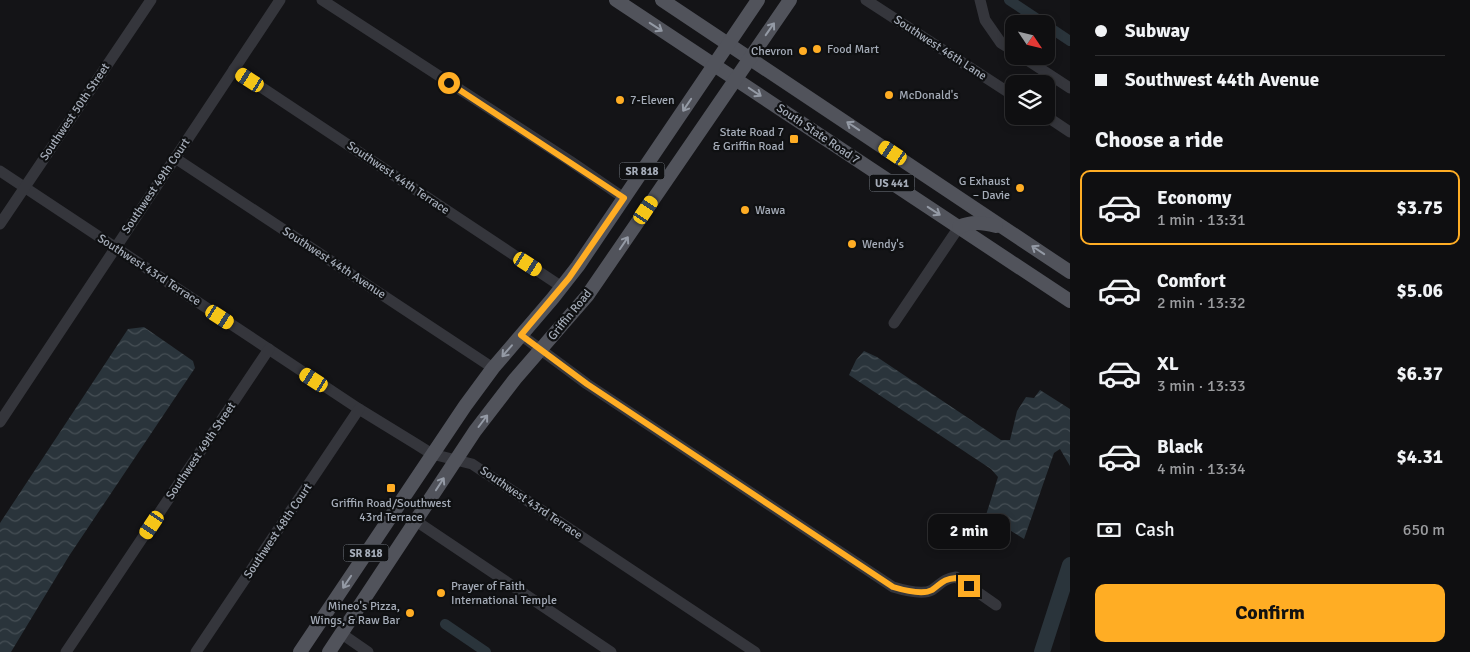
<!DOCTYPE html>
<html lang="en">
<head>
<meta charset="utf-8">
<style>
	:root { --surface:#0f0f11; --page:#1d1d1f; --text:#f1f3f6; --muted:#9b9c9f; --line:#2f2f31; --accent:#ffad24 }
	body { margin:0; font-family:Signika,sans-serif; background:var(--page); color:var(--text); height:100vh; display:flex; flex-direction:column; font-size:19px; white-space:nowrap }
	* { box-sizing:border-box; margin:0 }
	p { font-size:16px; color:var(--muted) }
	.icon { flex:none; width:28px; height:28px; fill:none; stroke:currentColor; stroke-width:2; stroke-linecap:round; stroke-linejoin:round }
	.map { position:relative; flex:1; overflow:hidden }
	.panel { display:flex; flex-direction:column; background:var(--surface); width:400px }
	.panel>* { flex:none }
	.banner { display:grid; align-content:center; height:110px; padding:0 25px; background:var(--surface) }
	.needle { width:32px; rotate:125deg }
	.fabs { position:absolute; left:1005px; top:15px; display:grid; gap:10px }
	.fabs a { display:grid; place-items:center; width:50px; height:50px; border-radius:10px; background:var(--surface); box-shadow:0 2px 8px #0003,0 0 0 1px var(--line); font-size:25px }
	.end { position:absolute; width:22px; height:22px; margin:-11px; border:6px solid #ffad24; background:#111; box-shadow:0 0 0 2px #111 }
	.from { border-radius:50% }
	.bubble { position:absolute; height:35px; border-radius:10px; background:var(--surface); box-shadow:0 2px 8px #0003,0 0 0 1px var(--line); font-size:16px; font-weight:700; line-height:35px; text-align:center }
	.car { position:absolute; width:15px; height:30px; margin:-15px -8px; border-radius:6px; box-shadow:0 0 4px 1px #0007; background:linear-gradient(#f5c518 24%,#345 0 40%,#f5c518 0 76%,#345 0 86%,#f5c518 0) }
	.banner b { display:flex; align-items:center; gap:18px; height:48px; font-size:19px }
	.banner b+b { border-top:1px solid var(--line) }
	.banner i { width:12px; height:12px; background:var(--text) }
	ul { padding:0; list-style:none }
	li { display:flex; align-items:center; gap:15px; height:75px; margin:0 10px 8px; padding:0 15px; border:2px solid transparent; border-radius:10px }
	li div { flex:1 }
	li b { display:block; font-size:19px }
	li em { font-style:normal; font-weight:700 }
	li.active { border-color:var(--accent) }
	li>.icon { width:45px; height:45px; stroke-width:1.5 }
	h2 { padding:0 25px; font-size:22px; line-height:60px }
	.pay { display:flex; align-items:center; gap:12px; height:55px; padding:0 25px; font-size:19px }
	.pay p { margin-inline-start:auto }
	.primary-button { display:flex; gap:10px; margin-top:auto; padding:10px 25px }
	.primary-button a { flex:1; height:58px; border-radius:10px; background:var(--accent); color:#111; font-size:20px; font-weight:700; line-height:58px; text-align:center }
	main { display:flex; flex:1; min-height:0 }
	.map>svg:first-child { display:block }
	.water { fill:url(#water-waves) }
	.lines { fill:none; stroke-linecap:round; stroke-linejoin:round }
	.canal { stroke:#2a343b; stroke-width:10 }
	.river { stroke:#2a343b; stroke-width:16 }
	.minor { stroke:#35363c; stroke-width:11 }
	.major { stroke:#51535b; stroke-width:14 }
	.oneway { stroke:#949aa5 }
	.route { stroke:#ffad24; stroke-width:6 }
	.poi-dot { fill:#ffad24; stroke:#0f1012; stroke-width:2 }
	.labels { text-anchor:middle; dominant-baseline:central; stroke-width:4.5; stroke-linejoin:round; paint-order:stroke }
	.shield { fill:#0f1012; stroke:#787d86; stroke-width:1 }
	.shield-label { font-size:11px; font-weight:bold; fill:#a5acb8 }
	.street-label { font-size:12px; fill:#a5acb8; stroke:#0f1012 }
	.poi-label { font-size:12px; fill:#a5acb8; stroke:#0f1012; text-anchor:start }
</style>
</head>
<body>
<main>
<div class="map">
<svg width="1070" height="652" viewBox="0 0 1070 652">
	<defs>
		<pattern id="water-waves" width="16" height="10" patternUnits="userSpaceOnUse" patternTransform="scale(1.25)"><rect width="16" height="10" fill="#2a343b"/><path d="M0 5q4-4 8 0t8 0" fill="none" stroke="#464f55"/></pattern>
	</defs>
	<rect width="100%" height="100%" fill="#141417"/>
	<g class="water">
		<polygon points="144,327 193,361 195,368 69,556 11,652 0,652 0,523 128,329"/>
		<polygon points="864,351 877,357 1001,440 1010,440 1017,411 1026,397 1034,398 1040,390 1070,409 1070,466 1060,449 1054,453 1024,539 986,515 998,477 991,469 849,375 856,360"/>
	</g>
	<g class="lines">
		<g class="canal">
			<polyline points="1009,0 1045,24"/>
			<polyline points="1046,25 1070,41"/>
			<polyline points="445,624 486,652"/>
		</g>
		<polyline class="river" points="1042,652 1070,565"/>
		<g class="minor">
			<polyline points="322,0 570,161 624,198"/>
			<polyline points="866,0 1014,96"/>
			<polyline points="980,0 985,20 1001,43 1014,51"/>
			<polyline points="1021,56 1070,88"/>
			<polyline points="234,69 562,287"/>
			<polyline points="1046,116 1070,132"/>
			<polyline points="175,158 493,368"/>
			<polyline points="0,171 359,409 416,444 432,454 472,464 755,652"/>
			<polyline points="0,224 151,0"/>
			<polyline points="894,323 959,227"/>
			<path d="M521 335 587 384 893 587C903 590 923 595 932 590 942 583 943 579 956 577L996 605"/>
			<polyline points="0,422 280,0"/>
			<polyline points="416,521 611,652"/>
			<polyline points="342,634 368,652"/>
			<polyline points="66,652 269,349"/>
			<polyline points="196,652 359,409"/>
		</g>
		<g class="major">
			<polyline points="616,0 1070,301"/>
			<polyline points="662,0 1070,272"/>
			<path d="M959 227C972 221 983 223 996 226"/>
			<polyline points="300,652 465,406 493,368 553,298 578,266 758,0"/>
			<polyline points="329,652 475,431 515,379 587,296 790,0"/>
		</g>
	</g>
	<defs><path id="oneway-shaft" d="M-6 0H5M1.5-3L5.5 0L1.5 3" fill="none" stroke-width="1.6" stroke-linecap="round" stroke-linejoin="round" transform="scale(1.25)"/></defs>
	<g class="oneway">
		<use href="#oneway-shaft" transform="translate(656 27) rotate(33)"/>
		<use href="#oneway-shaft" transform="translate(770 29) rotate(-55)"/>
		<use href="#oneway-shaft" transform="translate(755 92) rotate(34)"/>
		<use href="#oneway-shaft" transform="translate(687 105) rotate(124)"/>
		<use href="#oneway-shaft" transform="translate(853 126) rotate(-146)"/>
		<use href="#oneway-shaft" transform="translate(934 211) rotate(33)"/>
		<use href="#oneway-shaft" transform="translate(624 243) rotate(-56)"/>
		<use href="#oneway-shaft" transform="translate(1038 250) rotate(-146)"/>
		<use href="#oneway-shaft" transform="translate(507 351) rotate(131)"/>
		<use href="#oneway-shaft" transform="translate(483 421) rotate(-53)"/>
		<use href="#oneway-shaft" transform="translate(440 484) rotate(-57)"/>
		<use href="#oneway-shaft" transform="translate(347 582) rotate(124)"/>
	</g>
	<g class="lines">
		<path class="route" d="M449 83 624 198 569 278 521 335 587 384 893 587C903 590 923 595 932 590 942 583 943 579 956 578L969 586"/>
	</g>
	<g class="poi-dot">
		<circle cx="817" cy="49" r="5"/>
		<circle cx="803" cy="51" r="5"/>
		<circle cx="889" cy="95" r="5"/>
		<circle cx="620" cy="100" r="5"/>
		<rect x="789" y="134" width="10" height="10" rx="2.5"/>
		<circle cx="1020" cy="188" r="5"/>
		<circle cx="745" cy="210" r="5"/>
		<circle cx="852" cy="244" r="5"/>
		<rect x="386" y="483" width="10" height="10" rx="2.5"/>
		<circle cx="441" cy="593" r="5"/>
		<circle cx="410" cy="613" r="5"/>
	</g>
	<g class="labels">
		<g class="shield">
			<rect x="619.5" y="162.5" width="45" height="17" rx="4"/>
			<rect x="869.5" y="174.5" width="45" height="17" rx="4"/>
			<rect x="343.5" y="544.5" width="45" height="17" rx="4"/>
		</g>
		<g class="shield-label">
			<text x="642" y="171">SR 818</text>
			<text x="892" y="183">US 441</text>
			<text x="366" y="553">SR 818</text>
		</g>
		<g class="street-label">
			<text transform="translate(940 48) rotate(33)">Southwest 46th Lane</text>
			<text transform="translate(75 112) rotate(-56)">Southwest 50th Street</text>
			<text transform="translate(818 134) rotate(34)">South State Road 7</text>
			<text transform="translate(398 178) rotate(34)">Southwest 44th Terrace</text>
			<text transform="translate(156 186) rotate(-56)">Southwest 49th Court</text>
			<text transform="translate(334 263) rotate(33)">Southwest 44th Avenue</text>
			<text transform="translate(149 270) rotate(33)">Southwest 43rd Terrace</text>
			<text transform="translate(570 315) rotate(-51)">Griffin Road</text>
			<text transform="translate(201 451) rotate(-56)">Southwest 49th Street</text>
			<text transform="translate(531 503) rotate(34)">Southwest 43rd Terrace</text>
			<text transform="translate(278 531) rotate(-56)">Southwest 48th Court</text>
		</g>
		<g class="poi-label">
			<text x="827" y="49">Food Mart</text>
			<text x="793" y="51" text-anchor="end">Chevron</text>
			<text x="899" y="95">McDonald's</text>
			<text x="630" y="100">7-Eleven</text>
			<text x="784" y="132" text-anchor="end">State Road 7<tspan x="784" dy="14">&amp; Griffin Road</tspan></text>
			<text x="1010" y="181" text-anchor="end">G Exhaust<tspan x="1010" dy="14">– Davie</tspan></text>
			<text x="755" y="210">Wawa</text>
			<text x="862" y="244">Wendy's</text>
			<text x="391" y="503" text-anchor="middle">Griffin Road/Southwest<tspan x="391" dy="14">43rd Terrace</tspan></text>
			<text x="451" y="586">Prayer of Faith<tspan x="451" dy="14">International Temple</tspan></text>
			<text x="400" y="606" text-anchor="end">Mineo's Pizza,<tspan x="400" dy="14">Wings, &amp; Raw Bar</tspan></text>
		</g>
	</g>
</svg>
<div class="fabs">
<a><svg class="needle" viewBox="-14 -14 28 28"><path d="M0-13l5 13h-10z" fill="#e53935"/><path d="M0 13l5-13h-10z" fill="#9b9c9f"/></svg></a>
<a><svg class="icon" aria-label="layers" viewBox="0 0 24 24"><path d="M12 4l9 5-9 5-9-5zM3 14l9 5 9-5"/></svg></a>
</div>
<i class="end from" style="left:449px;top:83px"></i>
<i class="end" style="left:969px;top:586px"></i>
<div class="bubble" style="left:928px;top:514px;width:82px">2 min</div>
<i class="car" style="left:250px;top:80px;rotate:303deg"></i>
<i class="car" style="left:893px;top:153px;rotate:304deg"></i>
<i class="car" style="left:646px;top:210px;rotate:34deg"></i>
<i class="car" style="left:528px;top:264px;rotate:123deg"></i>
<i class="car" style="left:220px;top:317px;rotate:123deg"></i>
<i class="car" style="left:314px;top:380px;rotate:303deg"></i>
<i class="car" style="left:152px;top:525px;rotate:214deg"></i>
</div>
<section class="panel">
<div class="banner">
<b><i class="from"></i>Subway</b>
<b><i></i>Southwest 44th Avenue</b>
</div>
<h2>Choose a ride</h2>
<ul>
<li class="active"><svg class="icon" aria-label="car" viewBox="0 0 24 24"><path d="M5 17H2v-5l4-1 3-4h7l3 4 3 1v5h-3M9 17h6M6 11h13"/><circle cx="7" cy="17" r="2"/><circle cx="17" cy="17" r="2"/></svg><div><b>Economy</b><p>1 min · 13:31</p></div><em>$3.75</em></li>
<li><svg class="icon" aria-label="car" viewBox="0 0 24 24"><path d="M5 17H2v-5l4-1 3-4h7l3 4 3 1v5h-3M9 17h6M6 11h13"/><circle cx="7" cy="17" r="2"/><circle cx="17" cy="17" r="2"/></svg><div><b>Comfort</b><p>2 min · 13:32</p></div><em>$5.06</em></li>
<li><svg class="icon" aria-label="car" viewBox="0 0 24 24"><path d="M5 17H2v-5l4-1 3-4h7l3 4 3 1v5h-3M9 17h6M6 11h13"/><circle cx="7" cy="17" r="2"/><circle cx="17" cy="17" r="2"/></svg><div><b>XL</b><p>3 min · 13:33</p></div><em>$6.37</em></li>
<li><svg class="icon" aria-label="car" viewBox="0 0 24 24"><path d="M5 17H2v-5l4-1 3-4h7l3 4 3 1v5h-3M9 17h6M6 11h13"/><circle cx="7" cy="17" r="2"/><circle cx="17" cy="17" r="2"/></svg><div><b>Black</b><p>4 min · 13:34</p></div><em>$4.31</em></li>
</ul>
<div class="pay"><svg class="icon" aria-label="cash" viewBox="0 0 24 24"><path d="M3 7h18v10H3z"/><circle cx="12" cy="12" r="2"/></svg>Cash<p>650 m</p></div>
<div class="primary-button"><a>Confirm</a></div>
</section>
</main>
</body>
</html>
